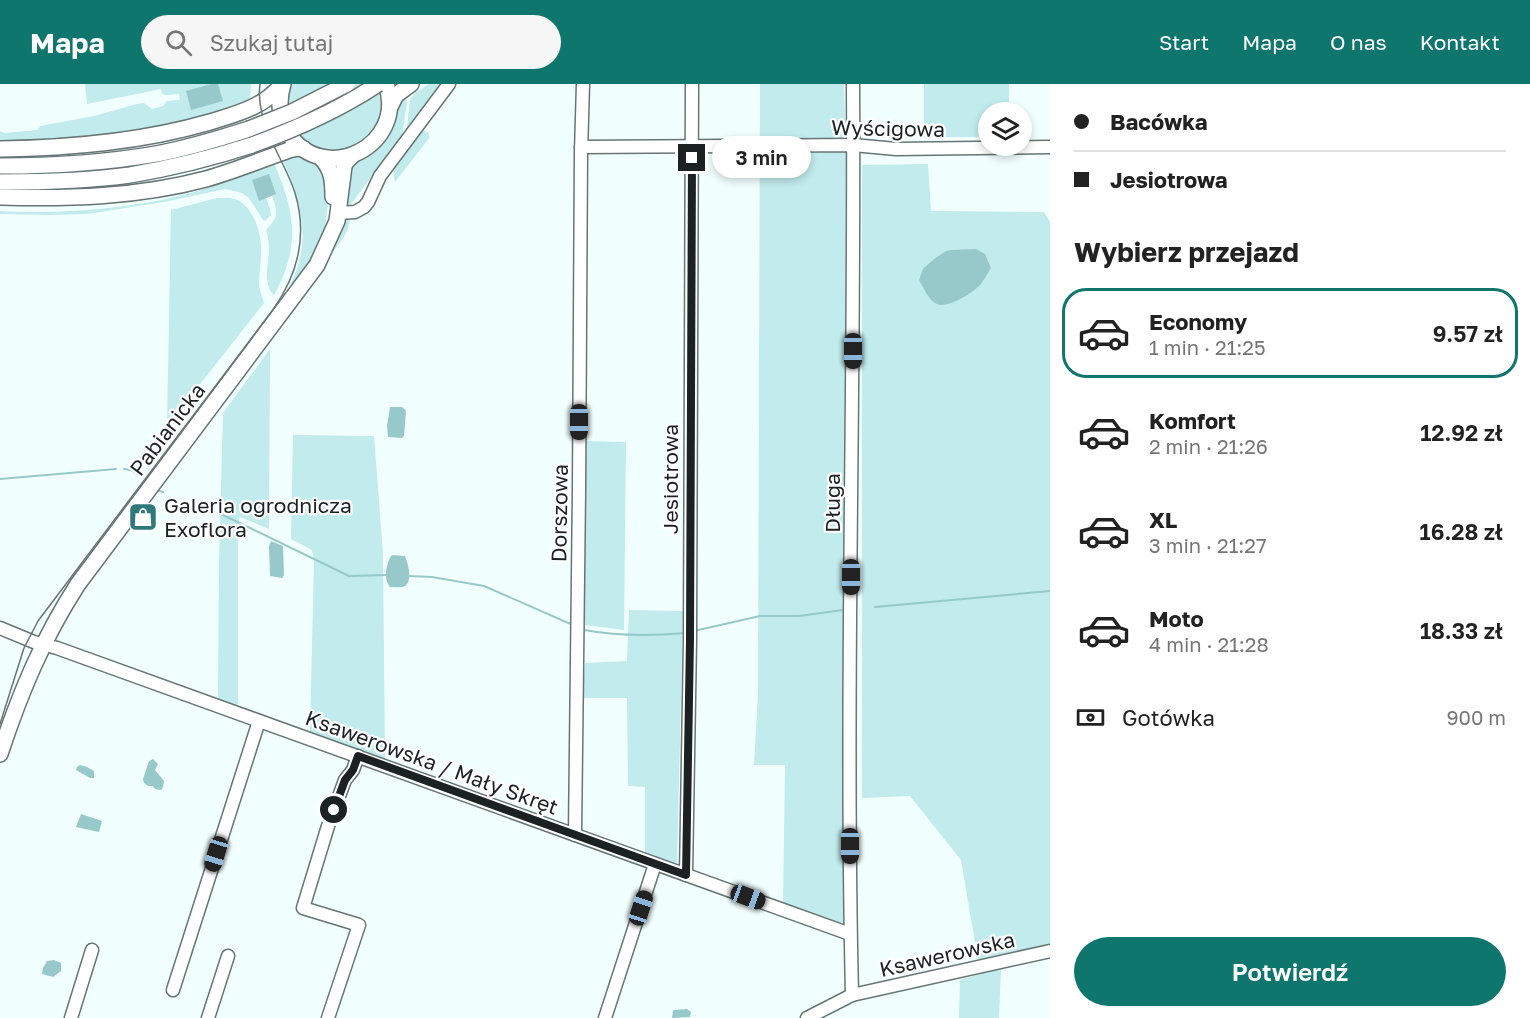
<!DOCTYPE html>
<html lang="pl">
<head>
<meta charset="utf-8">
<style>
	:root { --surface:#fff; --page:#f6f6f6; --text:#222; --muted:#767676; --line:#e0e0e0; --accent:#0f766e }
	body { margin:0; font-family:"Golos Text",sans-serif; background:var(--page); color:var(--text); height:100vh; display:flex; flex-direction:column; font-size:22px; white-space:nowrap }
	* { box-sizing:border-box; margin:0 }
	p { font-size:20px; color:var(--muted) }
	.icon { flex:none; width:33px; height:33px; fill:none; stroke:currentColor; stroke-width:2; stroke-linecap:round; stroke-linejoin:round }
	.map { position:relative; flex:1; overflow:hidden }
	.side { display:flex; flex-direction:column; background:var(--surface); width:480px }
	.side>* { flex:none }
	.banner { display:grid; align-content:center; height:132px; padding:0 24px; background:var(--surface) }
	.fabs { position:absolute; left:978px; top:18px; display:grid; gap:12px }
	.fabs a { display:grid; place-items:center; width:54px; height:54px; border-radius:50%; background:var(--surface); box-shadow:0 3px 9px #0003; font-size:30px }
	.end { position:absolute; width:27px; height:27px; margin:-14px; border:8px solid #1c2222; background:#fff; box-shadow:0 0 0 3px #fff }
	.from { border-radius:50% }
	.bubble { position:absolute; height:42px; border-radius:21px; background:var(--surface); box-shadow:0 3px 9px #0003; font-size:20px; font-weight:600; line-height:42px; text-align:center }
	.car { position:absolute; width:18px; height:36px; margin:-18px -9px; border-radius:8px; box-shadow:0 0 4px 2px #0007; background:linear-gradient(#222 24%,#8ab4d8 0 40%,#222 0 76%,#8ab4d8 0 86%,#222 0) }
	.banner b { display:flex; align-items:center; gap:21px; height:57px; font-size:22px }
	.banner b+b { border-top:2px solid var(--line) }
	.banner i { width:15px; height:15px; background:var(--text) }
	ul { padding:0; list-style:none }
	li { display:flex; align-items:center; gap:18px; height:90px; margin:0 12px 9px; padding:0 12px; border:3px solid transparent; border-radius:24px }
	li div { flex:1 }
	li b { display:block; font-size:22px }
	li em { font-style:normal; font-weight:600 }
	li.selected { border-color:var(--accent) }
	li>.icon { width:54px; height:54px; stroke-width:1.5 }
	h2 { padding:0 24px; font-size:27px; line-height:72px }
	.pay { display:flex; align-items:center; gap:15px; height:66px; padding:0 24px; font-size:22px }
	.pay p { margin-inline-start:auto }
	.cta { display:flex; gap:12px; margin-top:auto; padding:12px 24px }
	.cta a { flex:1; height:69px; border-radius:36px; background:var(--accent); color:#fff; font-size:24px; font-weight:600; line-height:69px; text-align:center }
	header { display:flex; align-items:center; gap:36px; box-sizing:border-box; height:84px; padding:0 30px; background:var(--accent); color:#fff }
	header strong { font-size:28px }
	nav { display:flex; gap:33px; margin-inline-start:auto; font-size:21px }
	.search { width:420px; height:54px; background:var(--page); display:flex; align-items:center; gap:15px; box-sizing:border-box; padding:0 21px; border-radius:33px; color:var(--muted); font-size:22px }
	main { display:flex; flex:1; min-height:0 }
	.map>svg:first-child { display:block }
	.green { fill:#c1ebec }
	.water { fill:#97c9ca }
	.lines { fill:none; stroke-linecap:round; stroke-linejoin:round }
	.stream { stroke:#97c9ca; stroke-width:2 }
	.minor-casing { stroke:#677575; stroke-width:15 }
	.major-casing { stroke:#677575; stroke-width:18 }
	.minor { stroke:#fff; stroke-width:12 }
	.major { stroke:#fff; stroke-width:15 }
	.tram { stroke:#6b7474; stroke-width:1.5 }
	.major-bridge-casing { stroke:#677575; stroke-width:18; stroke-linecap:butt }
	.major-bridge { stroke:#fff; stroke-width:15 }
	.route { stroke:#1c2222; stroke-width:8 }
	.labels { text-anchor:middle; dominant-baseline:central; stroke-width:4.5; stroke-linejoin:round; paint-order:stroke }
	.street-label { font-size:21px; fill:#1c2222; stroke:#fff }
	.poi-label { font-size:21px; fill:#1c2222; stroke:#fff; text-anchor:start }
</style>
</head>
<body>
<header>
<strong>Mapa</strong>
<div class="search"><svg class="icon" aria-label="search" viewBox="0 0 24 24"><circle cx="10" cy="10" r="6"/><path d="M15 15l6 6"/></svg>Szukaj tutaj</div>
<nav><a>Start</a><a>Mapa</a><a>O nas</a><a>Kontakt</a></nav>
</header>
<main>
<div class="map">
<svg width="1050" height="934" viewBox="0 0 1050 934">
	<rect width="100%" height="100%" fill="#f2ffff"/>
	<g class="green">
		<path d="M85 0H251L250 18C210 30 170 42 129 49 86 55 43 56 0 58V47L5 49 37 46 40 42 94 32 137 20 144 19 152 25 163 22 167 17 180 16 179 10 166 11 162 10 161 5 87 20Z"/>
		<polygon points="289,0 380,0 384,15 377,45 354,65 325,68 305,59 289,38 286,10"/>
		<polygon points="429,0 445,0 406,52 410,16 414,10"/>
		<polygon points="760,0 844,0 846,70 845,843 783,820 785,681 754,681 758,610"/>
		<polygon points="924,0 1009,0 1009,28 988,28 988,53 924,53"/>
		<polygon points="405,11 407,18 402,52 351,120 351,125 346,124 345,89"/>
		<path d="M420 44 428 49 430 53 395 98C389 78 409 60 420 44Z"/>
		<path d="M295 70 320 79 329 111 325 144 314 173 283 215C313 164 305 126 282 74Z"/>
		<path d="M274 79C295 128 301 162 274 211 262 200 269 179 269 165 269 158 268 152 266 146 279 132 278 129 272 112L276 110 259 116 266 114 270 125 271 131 265 137 263 136 249 114 242 109 225 105 164 118 87 130 48 131 0 130V127C62 131 141 124 201 106 225 99 250 88 274 79Z"/>
		<polygon points="928,80 931,127 1044,128 1050,138 1050,860 978,876 961,776 910,712 862,714 862,81"/>
		<path d="M217 114C223 114 229 113 235 115 254 122 262 150 261 168 261 179 259 190 259 201 260 207 262 213 264 219L167 342 171 126Z"/>
		<path d="M350 133C350 150 337 162 327 175L344 135Z"/>
		<polygon points="270,265 269,445 240,433 238,440 238,621 218,614 219,479 223,329"/>
		<polygon points="293,351 374,352 383,470 385,675 310,648 314,477 312,466 291,455"/>
		<polygon points="583,357 626,358 624,546 585,541"/>
		<polygon points="629,526 683,527 677,782 645,769 645,703 628,702 627,614 583,614 585,579 627,577"/>
		<polygon points="1001,884 999,934 959,934 960,896"/>
	</g>
	<g class="water">
		<polygon points="211,0 218,0 223,17 191,26 186,7"/>
		<polygon points="269,90 276,110 259,117 252,96"/>
		<path d="M976 165 985 170 991 184C987 190 984 196 980 201 973 209 947 225 937 220 928 216 924 204 919 196L923 185 934 175 946 167 951 166Z"/>
		<polygon points="390,323 402,323 406,327 404,352 402,354 388,353 387,342"/>
		<polygon points="271,457 283,462 284,491 282,494 270,492 269,462"/>
		<path d="M393 471 405 472C408 479 413 497 405 502 402 504 394 503 390 503 383 495 386 481 391 472Z"/>
		<polygon points="153,675 158,680 155,686 164,697 163,703 161,706 155,705 153,702 148,702 144,699 143,695 149,677"/>
		<polygon points="80,681 87,683 94,687 94,694 90,694 76,686 77,683"/>
		<polygon points="81,730 102,737 99,748 76,743"/>
		<polygon points="54,876 61,879 61,887 53,893 42,890 43,884 47,877"/>
		<polygon points="687,925 691,928 690,933 672,934 673,927 674,926"/>
	</g>
	<g class="lines">
		<g class="stream">
			<polyline points="124,385 131,386 137,390"/>
			<polyline points="0,395 116,385"/>
			<polyline points="159,407 163,408"/>
			<polyline points="221,430 349,492 387,491"/>
			<polyline points="408,492 432,493 484,502 573,541"/>
			<polyline points="875,523 1050,507"/>
			<path d="M584 546C617 552 651 552 685 549"/>
			<polyline points="694,547 760,532 799,532 843,526"/>
		</g>
		<g class="minor-casing">
			<g id="minor">
				<polyline points="581,63 853,61 896,65 1050,63"/>
				<polyline points="339,129 355,128 364,123 368,118 380,92 449,0"/>
				<polyline points="0,544 34,558 57,564 850,850"/>
				<polyline points="575,751 579,406 581,68 583,0"/>
				<polyline points="686,791 690,556 692,0"/>
				<polyline points="173,906 259,637"/>
				<path d="M852 911C845 608 855 304 853 0"/>
				<polyline points="71,934 92,866"/>
				<polyline points="208,934 228,872"/>
				<polyline points="328,934 359,841 303,824 328,742 345,696 353,686 358,672"/>
				<polyline points="605,934 655,780"/>
				<polyline points="807,934 852,911 1050,867"/>
			</g>
		</g>
		<g class="major-casing">
			<g id="major">
				<path d="M283 0C278 17 279 34 288 49 324 104 408 61 386 0"/>
				<polyline points="390,23 396,11 411,0"/>
				<path d="M0 65C71 64 141 58 210 38 236 30 265 23 282 0"/>
				<path d="M320 73C332 84 333 97 333 113"/>
				<path d="M0 82C52 82 104 79 156 70 188 64 218 55 249 45"/>
				<path d="M0 98C43 98 87 97 130 91 171 84 212 74 252 61"/>
				<path d="M0 113C70 115 138 113 206 95 234 87 261 76 289 66L298 64 304 65"/>
				<path d="M0 670C20 609 43 554 78 500L317 181 337 137 344 82 346 78 353 71"/>
			</g>
		</g>
		<use href="#minor" class="minor"/>
		<use href="#major" class="major"/>
		<path class="tram" d="M0 640 24 564 38 537 272 227C298 191 308 152 295 109 290 93 281 77 274 62 265 41 257 23 260 0"/>
		<g class="major-bridge-casing">
			<g id="major-bridge">
				<polyline points="249,45 292,28 347,0"/>
				<path d="M252 61C296 45 339 26 378 0"/>
			</g>
		</g>
		<use href="#major-bridge" class="major-bridge"/>
	</g>
	<g class="lines">
		<polyline class="route" points="334,726 345,696 353,686 358,672 686,791 690,556 692,74"/>
	</g>
	<defs>
		<g id="shop-square" transform="scale(1.5)"><rect x="-9" y="-9" width="18" height="18" rx="4" fill="#2f797b" stroke="#fff"/><path d="M-5-2.5h2.3a2.7 3.5 0 0 1 5.4 0H5L5.5 6h-11ZM-1.5-2.5h3a1.5 2.3 0 0 0-3 0Z" fill="#fff"/></g>
	</defs>
	<g fill-rule="evenodd">
		<use href="#shop-square" x="143" y="433"/>
	</g>
	<g class="labels">
		<g class="street-label">
			<text transform="translate(888 44) rotate(1)">Wyścigowa</text>
			<text transform="translate(167 345) rotate(-53)">Pabianicka</text>
			<text transform="translate(670 395) rotate(-90)">Jesiotrowa</text>
			<text transform="translate(832 419) rotate(-90)">Długa</text>
			<text transform="translate(559 429) rotate(-89)">Dorszowa</text>
			<text transform="translate(432 678) rotate(20)">Ksawerowska / Mały Skręt</text>
			<text transform="translate(947 870) rotate(-13)">Ksawerowska</text>
		</g>
		<g class="poi-label">
			<text x="164" y="421">Galeria ogrodnicza<tspan x="164" dy="24">Exoflora</tspan></text>
		</g>
	</g>
</svg>
<div class="fabs">
<a><svg class="icon" aria-label="layers" viewBox="0 0 24 24"><path d="M12 4l9 5-9 5-9-5zM3 14l9 5 9-5"/></svg></a>
</div>
<i class="end from" style="left:334px;top:726px"></i>
<i class="end" style="left:692px;top:74px"></i>
<div class="bubble" style="left:712px;top:52px;width:99px">3 min</div>
<i class="car" style="left:853px;top:267px;rotate:180deg"></i>
<i class="car" style="left:579px;top:338px;rotate:180deg"></i>
<i class="car" style="left:851px;top:493px;rotate:180deg"></i>
<i class="car" style="left:850px;top:762px;rotate:180deg"></i>
<i class="car" style="left:216px;top:770px;rotate:197deg"></i>
<i class="car" style="left:748px;top:813px;rotate:110deg"></i>
<i class="car" style="left:641px;top:824px;rotate:18deg"></i>
</div>
<section class="side">
<div class="banner">
<b><i class="from"></i>Bacówka</b>
<b><i></i>Jesiotrowa</b>
</div>
<h2>Wybierz przejazd</h2>
<ul>
<li class="selected"><svg class="icon" aria-label="car" viewBox="0 0 24 24"><path d="M5 17H2v-5l4-1 3-4h7l3 4 3 1v5h-3M9 17h6M6 11h13"/><circle cx="7" cy="17" r="2"/><circle cx="17" cy="17" r="2"/></svg><div><b>Economy</b><p>1 min · 21:25</p></div><em>9.57 zł</em></li>
<li><svg class="icon" aria-label="car" viewBox="0 0 24 24"><path d="M5 17H2v-5l4-1 3-4h7l3 4 3 1v5h-3M9 17h6M6 11h13"/><circle cx="7" cy="17" r="2"/><circle cx="17" cy="17" r="2"/></svg><div><b>Komfort</b><p>2 min · 21:26</p></div><em>12.92 zł</em></li>
<li><svg class="icon" aria-label="car" viewBox="0 0 24 24"><path d="M5 17H2v-5l4-1 3-4h7l3 4 3 1v5h-3M9 17h6M6 11h13"/><circle cx="7" cy="17" r="2"/><circle cx="17" cy="17" r="2"/></svg><div><b>XL</b><p>3 min · 21:27</p></div><em>16.28 zł</em></li>
<li><svg class="icon" aria-label="car" viewBox="0 0 24 24"><path d="M5 17H2v-5l4-1 3-4h7l3 4 3 1v5h-3M9 17h6M6 11h13"/><circle cx="7" cy="17" r="2"/><circle cx="17" cy="17" r="2"/></svg><div><b>Moto</b><p>4 min · 21:28</p></div><em>18.33 zł</em></li>
</ul>
<div class="pay"><svg class="icon" aria-label="cash" viewBox="0 0 24 24"><path d="M3 7h18v10H3z"/><circle cx="12" cy="12" r="2"/></svg>Gotówka<p>900 m</p></div>
<div class="cta"><a>Potwierdź</a></div>
</section>
</main>
</body>
</html>
